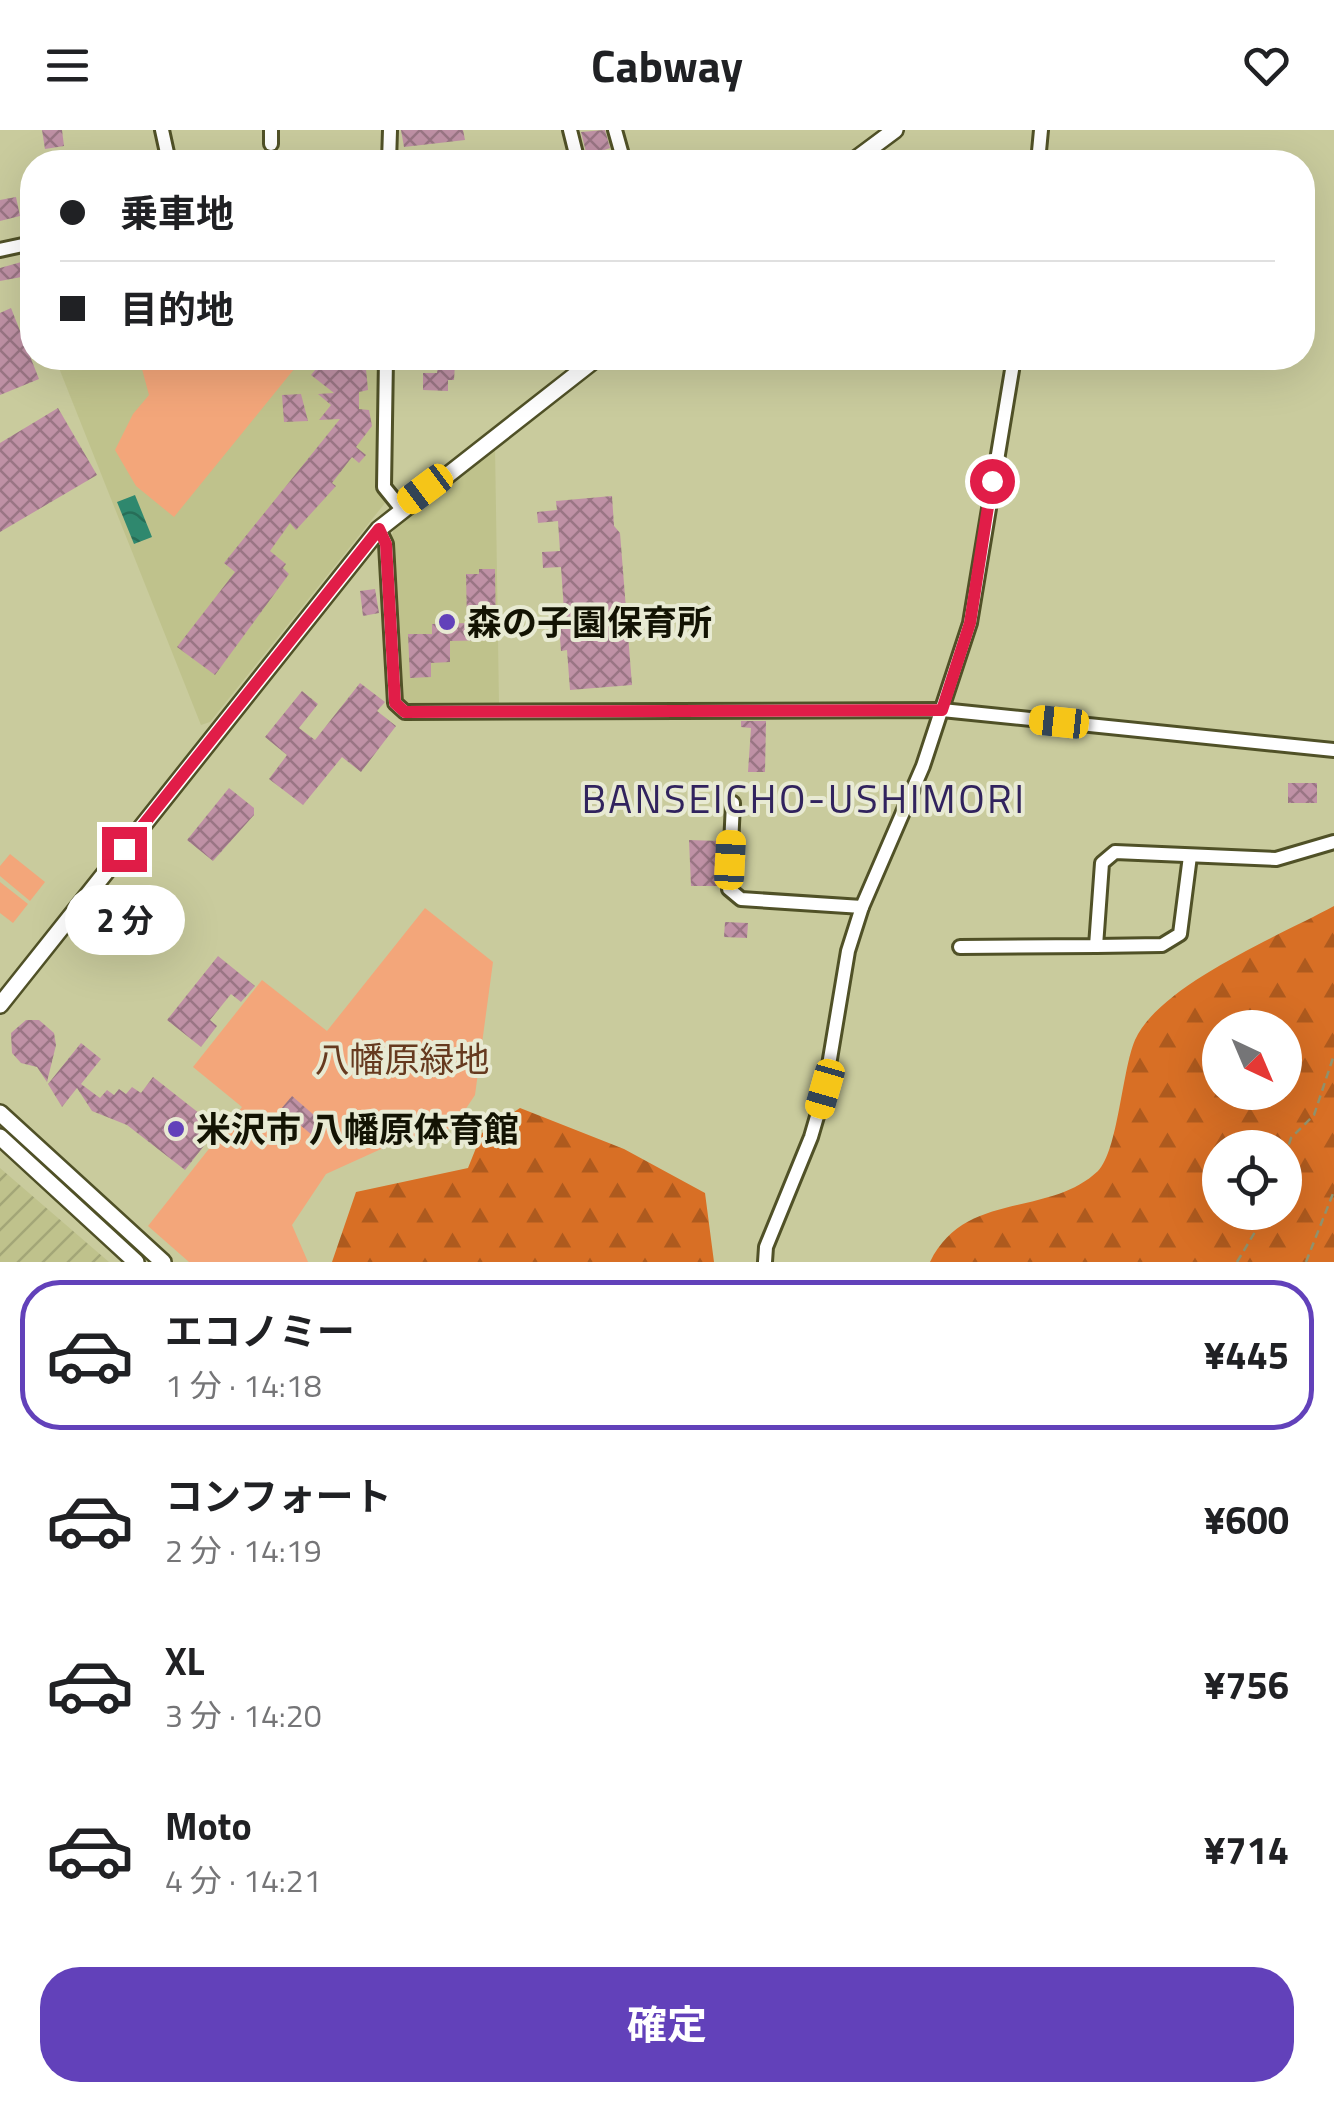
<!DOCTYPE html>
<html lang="ja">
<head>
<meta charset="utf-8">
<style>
	:root { --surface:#fff; --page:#f6f6f6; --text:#202124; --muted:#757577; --line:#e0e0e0; --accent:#6241ba }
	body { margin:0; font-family:"Titillium Web","Noto Sans JP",sans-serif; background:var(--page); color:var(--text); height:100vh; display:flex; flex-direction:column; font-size:38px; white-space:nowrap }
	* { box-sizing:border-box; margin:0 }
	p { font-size:32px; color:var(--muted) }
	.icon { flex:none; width:55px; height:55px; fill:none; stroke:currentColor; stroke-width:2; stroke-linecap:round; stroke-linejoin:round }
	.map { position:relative; height:1132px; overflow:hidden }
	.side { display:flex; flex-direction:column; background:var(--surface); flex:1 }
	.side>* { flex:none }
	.hud { position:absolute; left:20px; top:20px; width:1295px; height:220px; border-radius:40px; box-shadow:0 10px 40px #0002; display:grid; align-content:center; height:220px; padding:0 40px; background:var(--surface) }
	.needle { width:65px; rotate:136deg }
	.controls { position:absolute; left:1202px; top:880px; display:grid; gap:20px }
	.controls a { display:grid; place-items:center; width:100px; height:100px; border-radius:50%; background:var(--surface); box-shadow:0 10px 40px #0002; font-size:50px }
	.end { position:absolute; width:45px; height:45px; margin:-22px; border:12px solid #e11d48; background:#fff; box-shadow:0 0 0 5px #fff }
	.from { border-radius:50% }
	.bubble { position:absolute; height:70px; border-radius:35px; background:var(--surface); box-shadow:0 10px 40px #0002; font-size:32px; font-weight:700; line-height:70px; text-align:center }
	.car { position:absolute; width:30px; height:60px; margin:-30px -15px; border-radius:12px; box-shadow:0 0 8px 2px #0007; background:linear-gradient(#f5c518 24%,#345 0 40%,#f5c518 0 76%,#345 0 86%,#f5c518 0) }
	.hud b { display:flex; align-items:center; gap:35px; height:95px; font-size:38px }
	.hud b+b { border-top:2px solid var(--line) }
	.hud i { width:25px; height:25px; background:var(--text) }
	ul { padding:18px 0 0; list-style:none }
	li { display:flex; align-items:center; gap:30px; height:150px; margin:0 20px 15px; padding:0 20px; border:5px solid transparent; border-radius:40px }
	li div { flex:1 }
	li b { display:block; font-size:38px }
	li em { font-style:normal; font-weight:700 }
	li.active { border-color:var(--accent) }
	li>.icon { width:90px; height:90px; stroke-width:1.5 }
	.cta { display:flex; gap:20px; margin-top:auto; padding:20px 40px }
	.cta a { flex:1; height:115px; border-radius:40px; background:var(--accent); color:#fff; font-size:40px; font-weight:700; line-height:115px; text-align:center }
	header { display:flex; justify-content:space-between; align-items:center; height:130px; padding:0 40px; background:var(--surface); font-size:45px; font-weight:700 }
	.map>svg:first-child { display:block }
	.built { fill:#bfc28c }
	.industrial { fill:url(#industrial-furrows) }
	.forest { fill:url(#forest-firs); fill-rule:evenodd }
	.green { fill:#f3a67a }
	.water { fill:url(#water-waves) }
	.building { fill:url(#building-cross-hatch) }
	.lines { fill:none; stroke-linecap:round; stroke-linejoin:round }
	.minor-casing { stroke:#505127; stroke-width:18 }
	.tertiary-casing { stroke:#505127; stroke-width:20 }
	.path { stroke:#91926d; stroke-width:2.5; stroke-dasharray:8 5; stroke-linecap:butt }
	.minor { stroke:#fff; stroke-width:12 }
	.tertiary { stroke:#fff; stroke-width:15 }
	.route { stroke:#e11d48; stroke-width:12 }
	.poi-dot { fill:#6241ba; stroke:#e8ead3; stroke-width:4 }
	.labels { text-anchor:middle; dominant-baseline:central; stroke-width:8; stroke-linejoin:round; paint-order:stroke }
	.poi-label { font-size:35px; font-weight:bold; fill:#131303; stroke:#e8ead3; text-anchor:start }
	.park-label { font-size:35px; fill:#663a1f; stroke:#e8ead3 }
	.quarter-label { font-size:40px; letter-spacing:2.5px; fill:#31235e; stroke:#e8ead3 }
</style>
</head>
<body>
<header><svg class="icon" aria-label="menu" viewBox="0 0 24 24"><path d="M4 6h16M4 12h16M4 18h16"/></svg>Cabway<svg class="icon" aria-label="heart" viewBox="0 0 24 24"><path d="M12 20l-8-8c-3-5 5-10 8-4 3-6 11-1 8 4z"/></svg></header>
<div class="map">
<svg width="1334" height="1132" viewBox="0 0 1334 1132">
	<defs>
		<pattern id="industrial-furrows" width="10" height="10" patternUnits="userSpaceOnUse" patternTransform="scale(2.5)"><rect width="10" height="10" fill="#bfc28c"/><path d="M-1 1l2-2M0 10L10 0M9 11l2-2" fill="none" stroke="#a3a677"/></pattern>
		<pattern id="forest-firs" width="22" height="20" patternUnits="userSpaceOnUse" patternTransform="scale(2.5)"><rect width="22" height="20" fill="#d86f25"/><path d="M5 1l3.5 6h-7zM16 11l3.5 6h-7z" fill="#ae5a1e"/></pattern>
		<pattern id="water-waves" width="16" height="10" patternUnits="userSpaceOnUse" patternTransform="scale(2.5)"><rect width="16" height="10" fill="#2f886e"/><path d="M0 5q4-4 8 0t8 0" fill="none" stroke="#276e58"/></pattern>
		<pattern id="building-cross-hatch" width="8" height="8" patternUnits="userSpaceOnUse" patternTransform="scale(2.5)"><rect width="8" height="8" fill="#bf91a5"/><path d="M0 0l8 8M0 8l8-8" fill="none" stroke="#9a7584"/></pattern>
	</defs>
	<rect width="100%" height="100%" fill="#c9cb9d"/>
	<g class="built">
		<polygon points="55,228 380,228 389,368 210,592 201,595"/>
		<polygon points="495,316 499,574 406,576 401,573 390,411 395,396"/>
	</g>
	<polygon class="industrial" points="0,1038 109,1132 0,1132"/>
	<g class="forest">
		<path d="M1334 776V1132H930C965 1060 1048 1088 1098 1041 1118 1021 1122 940 1135 910 1159 855 1281 805 1334 776ZM1220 898H1285V962H1220ZM1220 1018H1285V1082H1220Z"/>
		<polygon points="520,978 624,1019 705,1063 714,1132 332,1132 356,1062 468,1038 482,1003"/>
	</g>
	<g class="green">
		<polygon points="139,228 298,228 299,233 174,387 136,356 115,320 133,284 149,265"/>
		<polygon points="10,724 45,752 30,771 0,746 0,736"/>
		<polygon points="0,752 28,774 13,793 0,783"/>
		<polygon points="425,778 493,832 475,965 453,998 401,1010 326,1044 292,1095 308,1132 189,1132 148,1096 242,977 193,937 262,850 327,901"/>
	</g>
	<polygon class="water" points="135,365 152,407 134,414 117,372"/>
	<g class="building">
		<polygon points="42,0 62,0 64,16 45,19"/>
		<polygon points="401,0 463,0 465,10 404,17"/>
		<polygon points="605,0 610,18 587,26 581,2"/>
		<polygon points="16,67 20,86 0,91 0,70"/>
		<polygon points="32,129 32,145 0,151 0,138"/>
		<polygon points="11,178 39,249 0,265 0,183"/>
		<polygon points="325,228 350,228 366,239 368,260 359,262 359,279 369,280 372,296 356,317 366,325 359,333 352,327 332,353 336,356 296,400 290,393 270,421 286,434 283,438 289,444 215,545 177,517 235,442 224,433 340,289 319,290 331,275 318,264 334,263 311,245"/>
		<polygon points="438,234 455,234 454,250 448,250 448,261 423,260 423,243 437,243"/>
		<polygon points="301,264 308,291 284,292 282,265"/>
		<polygon points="58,278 97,345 0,402 0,313"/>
		<polygon points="612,366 614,396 620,403 632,555 570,560 567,520 561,521 559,496 565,495 561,437 543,438 542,422 560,421 558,391 538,393 537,382 557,380 556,371"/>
		<polygon points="479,439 495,439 496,510 450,511 450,532 431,533 431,547 410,548 408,504 432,504 432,494 467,493 466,444 479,444"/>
		<polygon points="375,459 379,483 363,486 360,461"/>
		<polygon points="360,553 385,572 377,581 396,596 361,642 342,627 303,675 269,649 287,625 265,607 302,561 318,574 299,598 315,610"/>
		<polygon points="741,591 766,591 765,642 748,642 751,598 741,597"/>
		<rect x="1288" y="653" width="29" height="20"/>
		<polygon points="229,658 254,678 254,685 213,731 187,710"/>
		<polygon points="689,710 721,711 719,756 691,756"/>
		<polygon points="725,792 748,793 747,808 724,807"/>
		<polygon points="218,826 255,856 241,872 231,864 210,890 217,896 201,917 167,890"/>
		<polygon points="26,890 39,890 54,903 56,915 47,952 37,937 21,933 12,923 11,903"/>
		<polygon points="81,913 101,929 81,954 100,968 107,960 114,965 119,959 126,964 132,957 141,963 153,947 218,998 185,1040 127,995 92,981 77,958 62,977 48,954"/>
		<polygon points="292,966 322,992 312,1005 281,979"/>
	</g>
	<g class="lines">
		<g class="minor-casing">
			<g id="minor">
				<polyline points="162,0 169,32"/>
				<polyline points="271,0 271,14"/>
				<polyline points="570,0 578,32"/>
				<polyline points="615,0 624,32"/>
				<polyline points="389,32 390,0"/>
				<polyline points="1038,32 1041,0"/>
				<polyline points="0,120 32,113"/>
				<polyline points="386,228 384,357 401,378"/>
				<polyline points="379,399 386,414 395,573 405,582 942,580 1334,620"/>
				<polyline points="733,673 729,759 741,769 862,777"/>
				<polyline points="1096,816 1162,815 1180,804 1190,726"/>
				<polyline points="960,817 1096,816 1102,733 1115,722 1276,729 1334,712"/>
				<polyline points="765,1132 766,1117 811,1007 825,959 848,821 862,777 923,636 970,493 1014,228"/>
			</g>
		</g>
		<g class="tertiary-casing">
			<g id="tertiary">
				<polyline points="852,32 895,0"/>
				<polyline points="0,875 379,399 597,228"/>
				<polyline points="0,983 163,1132"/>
				<polyline points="0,1007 136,1132"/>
			</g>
		</g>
		<g class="path">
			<polyline points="1285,1027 1291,1008 1314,985 1334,925"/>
			<polyline points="1237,1132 1267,1082"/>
			<polyline points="1306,1132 1334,1061"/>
		</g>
		<use href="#minor" class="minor"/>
		<use href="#tertiary" class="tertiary"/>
	</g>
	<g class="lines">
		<polyline class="route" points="124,719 379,399 386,414 395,573 405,582 942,580 970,493 992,351"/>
	</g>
	<g class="poi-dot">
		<circle cx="447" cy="492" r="10"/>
		<circle cx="176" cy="999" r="10"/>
	</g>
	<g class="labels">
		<g class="poi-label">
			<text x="467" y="492">森の子園保育所</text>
			<text x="196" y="999">米沢市 八幡原体育館</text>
		</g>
		<g class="park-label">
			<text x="402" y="929">八幡原緑地</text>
		</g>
		<g class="quarter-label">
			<text x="804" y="668">BANSEICHO-USHIMORI</text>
		</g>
	</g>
</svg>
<div class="controls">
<a><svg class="needle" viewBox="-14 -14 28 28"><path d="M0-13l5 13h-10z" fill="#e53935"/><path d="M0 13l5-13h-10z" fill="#757577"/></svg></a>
<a><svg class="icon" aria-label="locate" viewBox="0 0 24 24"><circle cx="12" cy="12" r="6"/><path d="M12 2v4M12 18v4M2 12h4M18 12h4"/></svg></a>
</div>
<i class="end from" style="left:992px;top:351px"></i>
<i class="end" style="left:124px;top:719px"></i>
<div class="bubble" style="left:65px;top:755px;width:120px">2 分</div>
<i class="car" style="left:425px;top:359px;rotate:233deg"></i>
<i class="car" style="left:1059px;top:592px;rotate:276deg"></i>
<i class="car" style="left:730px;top:730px;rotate:3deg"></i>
<i class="car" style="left:825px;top:959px;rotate:196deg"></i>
<div class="hud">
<b><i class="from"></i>乗車地</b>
<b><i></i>目的地</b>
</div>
</div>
<section class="side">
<ul>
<li class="active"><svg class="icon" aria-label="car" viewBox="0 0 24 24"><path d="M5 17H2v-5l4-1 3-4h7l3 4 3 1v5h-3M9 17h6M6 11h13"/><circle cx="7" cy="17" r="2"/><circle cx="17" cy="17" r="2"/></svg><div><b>エコノミー</b><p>1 分 · 14:18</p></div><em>¥445</em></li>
<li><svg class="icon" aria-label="car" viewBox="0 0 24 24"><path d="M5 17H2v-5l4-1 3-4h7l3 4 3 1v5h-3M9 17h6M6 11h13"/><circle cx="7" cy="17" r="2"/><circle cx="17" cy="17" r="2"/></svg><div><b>コンフォート</b><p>2 分 · 14:19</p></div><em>¥600</em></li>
<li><svg class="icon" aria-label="car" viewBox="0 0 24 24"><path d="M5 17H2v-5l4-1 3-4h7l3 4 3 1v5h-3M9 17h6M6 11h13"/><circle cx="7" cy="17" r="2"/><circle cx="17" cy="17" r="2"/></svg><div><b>XL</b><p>3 分 · 14:20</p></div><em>¥756</em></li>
<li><svg class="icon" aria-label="car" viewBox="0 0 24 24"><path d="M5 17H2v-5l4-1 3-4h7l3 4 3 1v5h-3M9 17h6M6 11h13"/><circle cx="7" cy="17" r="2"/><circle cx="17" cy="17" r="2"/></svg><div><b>Moto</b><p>4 分 · 14:21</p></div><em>¥714</em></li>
</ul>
<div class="cta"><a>確定</a></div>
</section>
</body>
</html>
